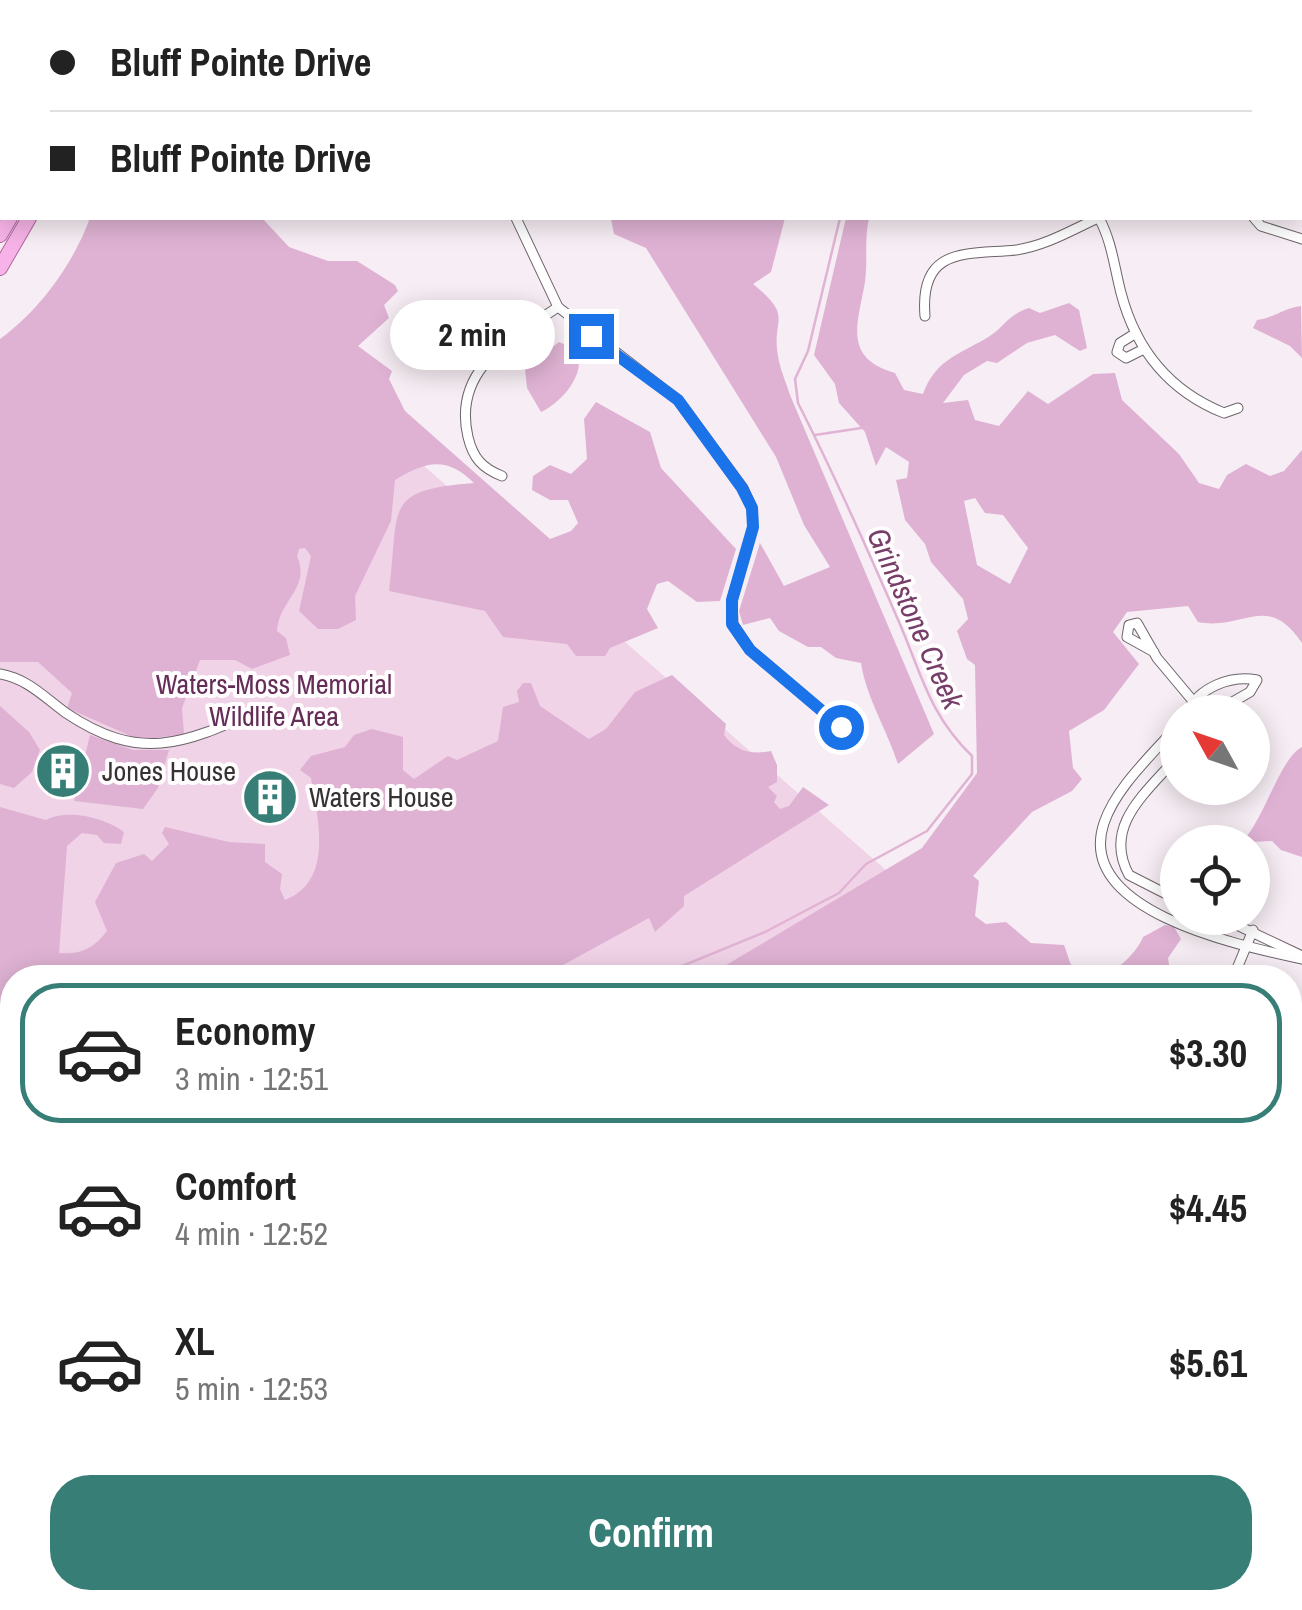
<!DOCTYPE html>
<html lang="en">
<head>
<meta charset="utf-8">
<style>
	:root { --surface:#fff; --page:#f2f2f2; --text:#222; --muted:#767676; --line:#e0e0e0; --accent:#377e77 }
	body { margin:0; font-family:"Archivo Narrow",sans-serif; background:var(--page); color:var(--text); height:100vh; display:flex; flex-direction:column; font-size:38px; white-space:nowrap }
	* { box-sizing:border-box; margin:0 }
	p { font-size:32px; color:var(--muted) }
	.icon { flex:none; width:55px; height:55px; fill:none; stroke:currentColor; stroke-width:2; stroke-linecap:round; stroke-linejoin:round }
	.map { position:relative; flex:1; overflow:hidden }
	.drawer { position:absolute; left:0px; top:965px; width:1302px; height:645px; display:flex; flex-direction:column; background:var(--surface); border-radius:40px 40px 0 0; box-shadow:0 5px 25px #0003 }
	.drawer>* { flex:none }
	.top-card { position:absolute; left:0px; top:0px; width:1302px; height:220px; box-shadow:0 5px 25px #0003; display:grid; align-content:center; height:220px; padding:0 50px; background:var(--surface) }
	.needle { width:65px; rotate:310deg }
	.controls { position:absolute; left:1160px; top:695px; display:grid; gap:20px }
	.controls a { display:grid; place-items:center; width:110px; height:110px; border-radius:50%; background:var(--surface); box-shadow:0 5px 25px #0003; font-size:50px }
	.end { position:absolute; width:45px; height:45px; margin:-22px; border:12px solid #1a73e8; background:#fff; box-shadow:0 0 0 5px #fff }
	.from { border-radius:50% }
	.bubble { position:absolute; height:70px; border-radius:35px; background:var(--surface); box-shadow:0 5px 25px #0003; font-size:32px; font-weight:700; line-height:70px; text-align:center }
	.top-card b { display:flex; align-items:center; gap:35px; height:95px; font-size:38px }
	.top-card b+b { border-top:2px solid var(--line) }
	.top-card i { width:25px; height:25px; background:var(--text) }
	ul { padding:18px 0 0; list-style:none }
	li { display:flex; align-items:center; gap:30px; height:140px; margin:0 20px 15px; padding:0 30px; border:5px solid transparent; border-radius:40px }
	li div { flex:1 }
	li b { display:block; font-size:38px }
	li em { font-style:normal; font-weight:700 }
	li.active { border-color:var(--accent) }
	li>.icon { width:90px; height:90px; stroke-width:1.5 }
	.button { display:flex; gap:20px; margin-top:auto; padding:20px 50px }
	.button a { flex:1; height:115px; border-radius:40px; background:var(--accent); color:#fff; font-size:40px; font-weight:700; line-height:115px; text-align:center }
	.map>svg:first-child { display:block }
	.green { fill:#f1d3e8 }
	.forest { fill:#dfb2d3; fill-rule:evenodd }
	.water { fill:#e0b3d4 }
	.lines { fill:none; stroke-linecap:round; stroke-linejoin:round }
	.stream { stroke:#e0b3d4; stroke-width:2.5 }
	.minor-casing { stroke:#6c646a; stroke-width:11 }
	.secondary-casing { stroke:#6c646a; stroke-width:15 }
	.primary-casing { stroke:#b0659e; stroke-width:16 }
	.minor { stroke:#fff; stroke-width:9 }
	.secondary { stroke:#fbd9f3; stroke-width:12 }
	.primary { stroke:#f7b3e7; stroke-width:14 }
	.route { stroke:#1a73e8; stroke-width:12 }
	.labels { text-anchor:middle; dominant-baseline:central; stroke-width:8; stroke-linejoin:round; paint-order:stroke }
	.park-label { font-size:28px; fill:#632d57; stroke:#fffdfe }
	.poi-label { font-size:28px; fill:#363234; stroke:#fffdfe; text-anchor:start }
	.water-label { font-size:30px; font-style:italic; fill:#763e68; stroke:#fffdfe }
</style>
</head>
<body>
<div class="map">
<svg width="1302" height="1610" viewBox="0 0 1302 1610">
	<rect width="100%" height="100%" fill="#f7edf4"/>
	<g class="green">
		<polygon points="0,381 344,396 895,878 731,977 12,978 12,1075 0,1067"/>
		<polygon points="0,1105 12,1113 12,1598 604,1610 0,1610"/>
	</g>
	<g class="forest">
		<polygon points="0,0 101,0 2,2 0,179"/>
		<polygon points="173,0 353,0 355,2 172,2"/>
		<path d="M90 218H262L289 247 328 261H357L395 285 398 291 384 305 389 318 358 346 392 371 389 379 405 411 550 539 571 531 578 523 568 500H550L532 490 533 476 550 465 571 474 587 459 584 419 596 402 650 432 661 468 736 549 720 601 697 602 668 581 657 584 647 609 658 628 610 648 605 656H576L567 644 503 637 485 611 389 591C400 508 381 490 474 483 447 456 426 461 395 480L391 521 355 596 356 620 338 629H318L299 611 311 556 305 548 299 549 297 556C311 589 279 599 277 631L286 638 290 655 252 669 235 660H200L182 708 184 734 140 740 67 708 72 693 38 662H0V339C40 310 73 264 90 218Z"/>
		<path d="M785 218 771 272 753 284C795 318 771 317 778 356 780 369 786 382 790 395L934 734 898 764C887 730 866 697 861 663L836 658 821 647H808L779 631 770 618 743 625 739 611 760 543 784 586 830 567 804 525 776 457 646 248 614 234 611 219Z"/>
		<path d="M846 218H869C864 240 868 260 865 282 858 323 842 358 895 373L904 390 923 394C935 361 957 355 985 339 1004 329 1005 316 1029 308L1040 313 1069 303 1079 310 1087 348 1080 351 1055 335 1027 343 997 363 987 361 964 375 943 403 968 400 975 420 999 426 1028 391 1048 404 1093 374 1115 373 1122 400 1179 454 1199 483 1219 489 1227 475 1246 464 1270 476 1284 471 1302 450V643C1267 591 1244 631 1198 622L1188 606 1127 612 1113 632 1139 664 1104 710 1069 731 1073 768 1082 779 1072 791 1032 812 973 876 979 881 975 916 986 924 1006 922 1031 943 1064 945C1067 952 1069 962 1073 968 1094 995 1135 958 1143 937L1165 925 1174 927 1181 939 1168 958 1171 977H690L699 970H718L922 848 977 773 975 665 967 659 957 631 968 619 963 599 931 562 925 544 905 520 896 480 907 478 909 462 886 447 876 466 865 432 839 403 835 384 814 355ZM975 498 985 513 1003 515 1028 548 1010 584 977 565 964 501Z"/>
		<path d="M1301 306 1302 358 1290 346 1253 328 1257 320C1274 318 1284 308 1301 306Z"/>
		<path d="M672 675 726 724 724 735C736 751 751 755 771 751L777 765V782L768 787 777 796 774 802 780 809 789 806 803 787 829 805 684 896V906L655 932 649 918 541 977 12 978V1035L0 1037V807L46 820C67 808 106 818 124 832L121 844 104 843 97 835 82 833 67 846 59 953C81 955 94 948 107 931L95 902 116 863 144 854 152 861 169 844 162 833 165 827 229 842 265 844V862L282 874 280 889 285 900C334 881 318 819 311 778L300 770 311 756 345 747 354 735 372 729 403 737V770L414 779 448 756 457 760 498 741 503 707 519 702 517 691 523 683H531L540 706 589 739 606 729 635 692Z"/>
		<polygon points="0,706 29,732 40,750 32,772 14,788 0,784"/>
		<polygon points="90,735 133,750 169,750 158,788 143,809 74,801"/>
		<path d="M1302 747V857L1281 850 1272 841 1250 842 1247 836C1266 812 1281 758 1302 747Z"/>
		<polygon points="0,1267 12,1273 12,1317 0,1321"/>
		<polygon points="12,1474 12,1525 0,1532 0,1478"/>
		<polygon points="12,1554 12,1598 1153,1598 1157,1610 0,1610 0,1561"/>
		<polygon points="1290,1570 1302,1576 1302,1610 1280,1610 1258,1598 1224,1598 1290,1598"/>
	</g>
	<path class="water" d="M559 342 576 349C588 373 562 402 541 412L527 388 525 369Z"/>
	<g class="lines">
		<g class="stream">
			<polyline points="885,2 887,0"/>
			<polyline points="815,435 881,425 1056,464 1188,541 1229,549 1302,510"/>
			<path d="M653 978 765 932 839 893 866 864 927 831 972 774V756C929 714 922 675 899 622 867 548 834 474 798 403L795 379 808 351 840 218"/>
			<polyline points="0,1043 12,1041"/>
			<polyline points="0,1220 12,1242"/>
			<polyline points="0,1552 12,1546"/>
			<polyline points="1290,1597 1302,1602"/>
		</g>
		<g class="minor-casing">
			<g id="minor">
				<polyline points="566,0 567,2"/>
				<polyline points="480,2 484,0"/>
				<polyline points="1300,206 1302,206"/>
				<polyline points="516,218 558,307 678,400 743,488 752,508 753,527 732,600 733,624 750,650 841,727"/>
				<path d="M1099 218C1112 242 1114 266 1121 293 1136 350 1169 391 1224 413L1238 408"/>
				<polyline points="1254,218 1261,226 1302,239"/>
				<path d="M925 316C919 245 969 255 1016 250 1045 246 1072 230 1098 218"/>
				<polyline points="1136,333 1120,343 1117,352 1126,358 1144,349"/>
				<path d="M502 476C482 468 473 458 468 437 452 369 511 339 558 307"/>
				<polyline points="1154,652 1127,637 1129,625 1137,623 1157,658 1193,701"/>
				<path d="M0 674C28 679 44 697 66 713 139 762 183 745 256 711"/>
				<path d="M1188 712C1199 687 1231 675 1257 680L1250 692 1215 712"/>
				<path d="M1178 725C1153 754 1116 787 1104 823 1074 912 1242 946 1302 959"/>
				<path d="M1178 756C1147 792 1102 826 1129 875L1178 900"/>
				<polyline points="1222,918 1300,955"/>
				<polyline points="1233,978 1253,930"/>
				<polyline points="1297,1110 1302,1105"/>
			</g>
		</g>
		<g class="secondary-casing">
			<g id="secondary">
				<polyline points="0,1093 12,1102"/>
				<polyline points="1290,1434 1302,1433"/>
			</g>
		</g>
		<g class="primary-casing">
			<g id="primary">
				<polyline points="130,2 131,0"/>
				<polyline points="150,2 152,0"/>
				<polyline points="0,235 10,218"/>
				<polyline points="0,268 29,218"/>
			</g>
		</g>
		<use href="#minor" class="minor"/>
		<use href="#secondary" class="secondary"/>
		<use href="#primary" class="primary"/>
	</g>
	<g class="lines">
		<polyline class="route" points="591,336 678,400 742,488 752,508 753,527 732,600 732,624 750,650 841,727"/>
	</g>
	<defs>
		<g id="building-disc" transform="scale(2.875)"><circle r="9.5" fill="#377e77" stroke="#fffdfe"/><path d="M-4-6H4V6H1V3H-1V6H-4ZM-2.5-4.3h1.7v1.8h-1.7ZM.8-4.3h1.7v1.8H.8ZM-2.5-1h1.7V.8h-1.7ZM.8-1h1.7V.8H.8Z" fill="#fff"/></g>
	</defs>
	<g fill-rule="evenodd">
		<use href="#building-disc" x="63" y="771"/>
		<use href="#building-disc" x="270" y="797"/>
	</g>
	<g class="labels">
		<g class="park-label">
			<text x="274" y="684">Waters-Moss Memorial<tspan x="274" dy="32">Wildlife Area</tspan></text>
		</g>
		<g class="poi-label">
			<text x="102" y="771">Jones House</text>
			<text x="309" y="797">Waters House</text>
		</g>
		<g class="water-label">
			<text transform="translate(916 618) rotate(66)">Grindstone Creek</text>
		</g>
	</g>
</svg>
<div class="controls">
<a><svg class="needle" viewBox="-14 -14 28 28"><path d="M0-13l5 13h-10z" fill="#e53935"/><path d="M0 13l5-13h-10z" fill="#767676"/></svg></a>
<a><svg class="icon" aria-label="locate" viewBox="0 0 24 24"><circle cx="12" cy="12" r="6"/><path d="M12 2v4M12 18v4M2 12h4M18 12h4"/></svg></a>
</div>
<i class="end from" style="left:841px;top:727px"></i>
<i class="end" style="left:591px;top:336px"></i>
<div class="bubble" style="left:390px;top:300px;width:165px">2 min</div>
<div class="top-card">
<b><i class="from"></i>Bluff Pointe Drive</b>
<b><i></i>Bluff Pointe Drive</b>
</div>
<section class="drawer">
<ul>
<li class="active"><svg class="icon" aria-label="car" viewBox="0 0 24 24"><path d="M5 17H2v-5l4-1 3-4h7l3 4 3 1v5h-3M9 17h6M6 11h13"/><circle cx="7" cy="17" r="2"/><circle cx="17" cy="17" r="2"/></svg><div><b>Economy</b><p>3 min · 12:51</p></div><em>$3.30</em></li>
<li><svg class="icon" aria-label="car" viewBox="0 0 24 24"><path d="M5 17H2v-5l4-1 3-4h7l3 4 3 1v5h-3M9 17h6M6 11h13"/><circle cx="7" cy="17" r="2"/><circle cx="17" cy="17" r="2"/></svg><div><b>Comfort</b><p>4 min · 12:52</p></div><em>$4.45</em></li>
<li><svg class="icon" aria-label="car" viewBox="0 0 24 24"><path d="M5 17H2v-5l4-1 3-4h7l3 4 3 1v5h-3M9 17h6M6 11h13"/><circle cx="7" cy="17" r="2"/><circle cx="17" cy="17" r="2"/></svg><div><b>XL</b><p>5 min · 12:53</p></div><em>$5.61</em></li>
</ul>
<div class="button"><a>Confirm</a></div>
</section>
</div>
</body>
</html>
